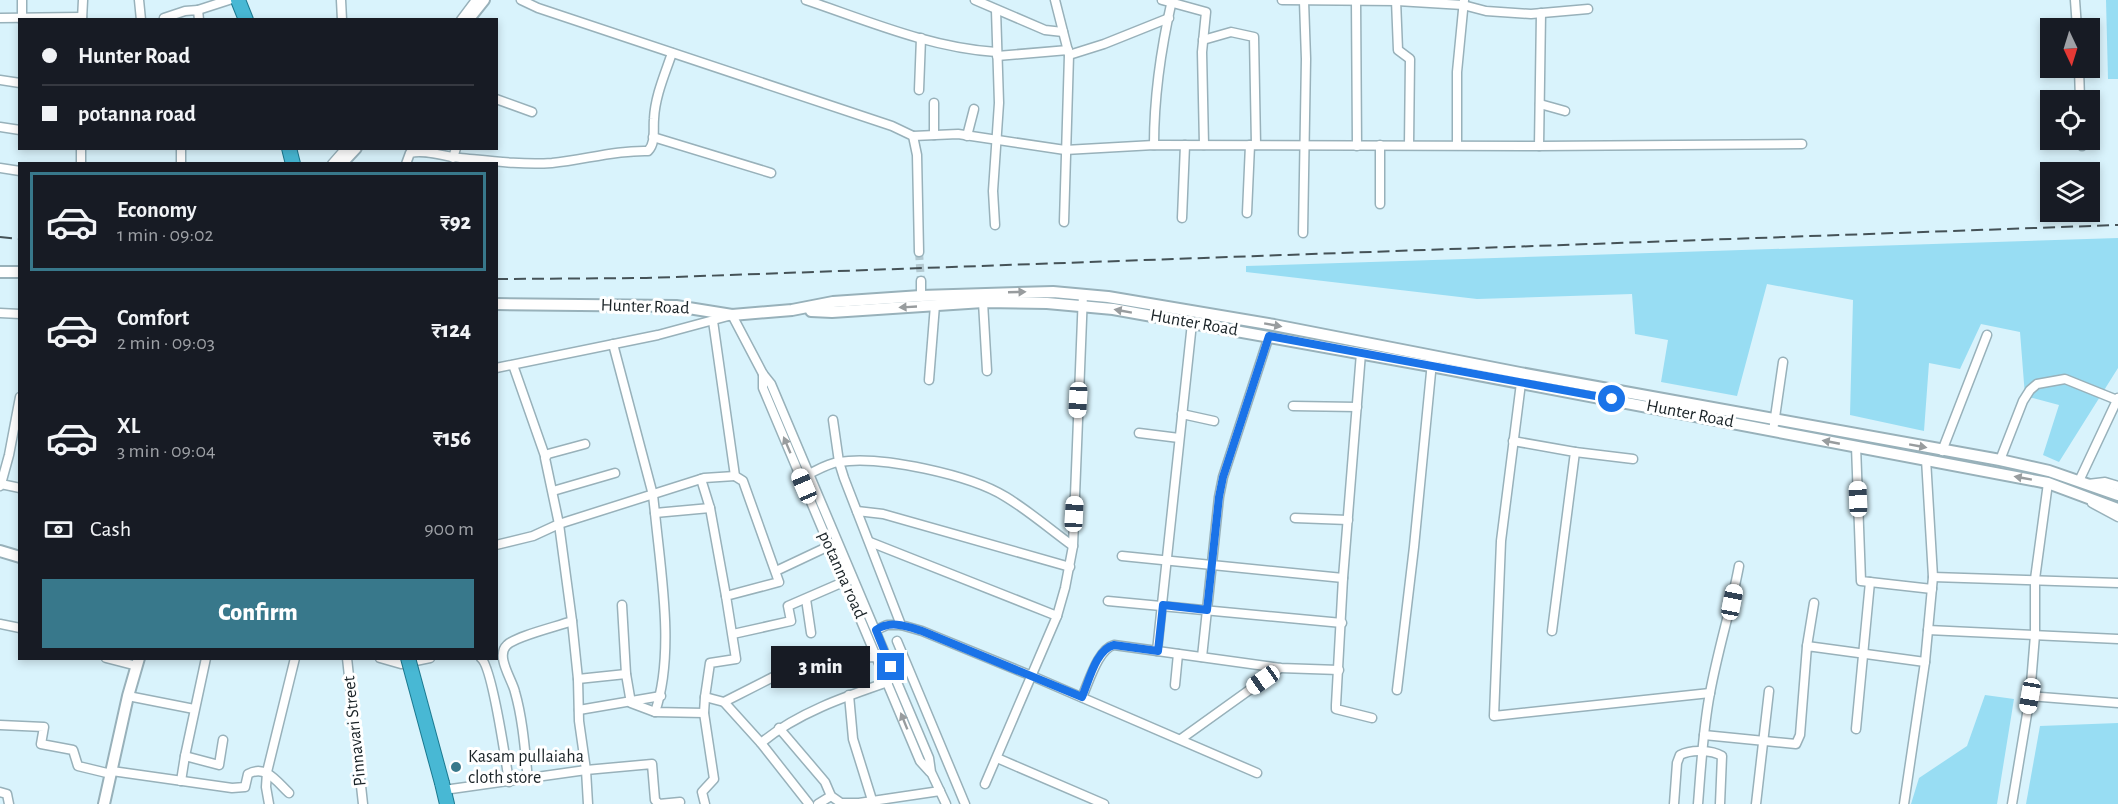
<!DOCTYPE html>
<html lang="en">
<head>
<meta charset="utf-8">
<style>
	:root { --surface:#171b24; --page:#20242c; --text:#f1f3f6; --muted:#9ea1a6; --line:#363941; --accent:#38788b }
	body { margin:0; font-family:"Alegreya Sans",sans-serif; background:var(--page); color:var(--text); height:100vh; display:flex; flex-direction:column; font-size:22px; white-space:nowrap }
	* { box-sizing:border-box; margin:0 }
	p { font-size:20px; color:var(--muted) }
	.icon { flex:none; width:33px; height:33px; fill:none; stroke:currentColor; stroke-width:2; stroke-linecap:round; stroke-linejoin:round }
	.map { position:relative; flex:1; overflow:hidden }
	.details { position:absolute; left:18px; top:162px; width:480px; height:498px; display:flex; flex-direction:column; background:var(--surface); border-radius:0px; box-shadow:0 3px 9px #0003 }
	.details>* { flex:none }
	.banner { position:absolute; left:18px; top:18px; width:480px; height:132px; border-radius:0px; box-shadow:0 3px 9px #0003; display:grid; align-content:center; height:132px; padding:0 24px; background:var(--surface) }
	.needle { width:39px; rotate:176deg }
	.fabs { position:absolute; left:2040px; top:18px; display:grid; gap:12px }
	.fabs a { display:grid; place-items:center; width:60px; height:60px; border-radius:0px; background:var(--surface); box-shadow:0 3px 9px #0003; font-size:30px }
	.end { position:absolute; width:27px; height:27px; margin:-14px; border:8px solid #1a73e8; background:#fff; box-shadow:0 0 0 3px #fff }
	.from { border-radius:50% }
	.bubble { position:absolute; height:42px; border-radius:0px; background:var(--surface); box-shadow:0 3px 9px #0003; font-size:20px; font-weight:800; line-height:42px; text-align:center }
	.car { position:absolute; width:18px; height:36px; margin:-18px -9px; border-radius:8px; box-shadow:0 0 4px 2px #0007; background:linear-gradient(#fff 24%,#345 0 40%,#fff 0 76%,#345 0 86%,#fff 0) }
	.banner b { display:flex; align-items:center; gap:21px; height:57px; font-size:22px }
	.banner b+b { border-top:2px solid var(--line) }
	.banner i { width:15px; height:15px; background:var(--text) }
	ul { padding:10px 0 0; list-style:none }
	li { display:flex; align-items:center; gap:18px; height:99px; margin:0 12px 9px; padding:0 12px; border:3px solid transparent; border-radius:0px }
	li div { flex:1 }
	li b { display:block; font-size:22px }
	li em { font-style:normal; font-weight:800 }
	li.on { border-color:var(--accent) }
	li>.icon { width:54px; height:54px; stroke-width:1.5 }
	.pay { display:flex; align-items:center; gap:15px; height:66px; padding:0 24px; font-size:22px }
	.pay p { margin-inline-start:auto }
	.primary-button { display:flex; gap:12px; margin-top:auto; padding:12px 24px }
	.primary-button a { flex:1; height:69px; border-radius:0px; background:var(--accent); color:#fff; font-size:24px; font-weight:800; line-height:69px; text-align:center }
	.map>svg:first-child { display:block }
	.green { fill:#98ddf3 }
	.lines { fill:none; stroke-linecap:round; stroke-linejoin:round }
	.minor-tunnel { stroke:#b3c9d1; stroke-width:8; stroke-dasharray:8 4; stroke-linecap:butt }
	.minor-casing { stroke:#98b1ba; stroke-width:11 }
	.tertiary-casing { stroke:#98b1ba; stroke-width:14 }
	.trunk-casing { stroke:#1b7990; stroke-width:16 }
	.minor { stroke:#fff; stroke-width:8 }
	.tertiary { stroke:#fff; stroke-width:10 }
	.trunk { stroke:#48b8d4; stroke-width:14 }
	.rail { stroke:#455257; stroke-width:2; stroke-dasharray:12 6; stroke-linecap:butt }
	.trunk-bridge-casing { stroke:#1b7990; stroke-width:16; stroke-linecap:butt }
	.trunk-bridge { stroke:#48b8d4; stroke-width:14 }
	.oneway { fill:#989c9e }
	.route { stroke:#1a73e8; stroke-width:8 }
	.poi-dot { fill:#38788b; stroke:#fff; stroke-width:2 }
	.labels { text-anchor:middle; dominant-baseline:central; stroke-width:6; stroke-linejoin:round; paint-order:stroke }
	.street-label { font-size:18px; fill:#1a2327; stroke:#fff }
	.poi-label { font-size:18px; fill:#1a2327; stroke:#fff; text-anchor:start }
</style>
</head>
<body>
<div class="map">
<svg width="2118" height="804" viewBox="0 0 2118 804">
	<rect width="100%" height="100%" fill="#d9f3fc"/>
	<g class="green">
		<polygon points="2106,0 2118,0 2118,79 2108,79"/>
		<polygon points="2118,238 2118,368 2059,462 2043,455 2059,405 2025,396 2020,332 1981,324 1960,369 1929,363 1924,431 1850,415 1853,300 1767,284 1737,396 1661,382 1668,340 1635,334 1632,294 1477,299 1246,272 1246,266"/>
		<polygon points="1985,695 2014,699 1997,804 1911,804 1919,778 1967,746"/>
		<polygon points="2118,723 2118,804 2026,804 2040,726"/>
	</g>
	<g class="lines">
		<polyline class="minor-tunnel" points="919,252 921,281"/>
		<g class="minor-casing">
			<g id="minor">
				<polyline points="22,0 22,20"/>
				<polyline points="139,0 141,20"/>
				<polyline points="341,0 342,20"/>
				<polyline points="521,0 538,8 892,126 913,136 917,155 919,252"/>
				<path d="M806 0C868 21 931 48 996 52"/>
				<polyline points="975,0 1045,30 1063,32"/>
				<polyline points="1055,0 1069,55 1064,222"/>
				<polyline points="1162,0 1206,12 1202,52 1204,145"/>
				<polyline points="1282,0 1397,1 1463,5 1486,11 1531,14 1588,9"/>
				<polyline points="1356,0 1357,146"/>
				<polyline points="1396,0 1398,50 1410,59 1409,145"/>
				<polyline points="2075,0 2077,28"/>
				<polyline points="198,10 229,0"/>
				<polyline points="0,18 82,17"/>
				<polyline points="164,18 185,11 198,10 199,20"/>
				<polyline points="82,20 83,0"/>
				<polyline points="461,20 476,0"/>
				<polyline points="1203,40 1231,32 1254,37 1256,145"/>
				<polyline points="1069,55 1104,44 1169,18"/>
				<polyline points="997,56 1068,50"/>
				<polyline points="2079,68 2080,100"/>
				<polyline points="0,80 20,83"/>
				<polyline points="919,90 921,38"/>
				<polyline points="496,99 532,112"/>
				<polyline points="1540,104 1565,111"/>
				<polyline points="0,127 20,130"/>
				<polyline points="934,135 934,103"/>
				<polyline points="913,136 958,134 1065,150 1154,145 1539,146 1802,144"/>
				<polyline points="967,136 974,109"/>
				<polyline points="653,137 771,173"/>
				<polyline points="2082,140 2082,146"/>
				<path d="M1154 145C1154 96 1161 48 1172 0"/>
				<polyline points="1380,145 1380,204"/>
				<polyline points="1457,145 1457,72 1464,0"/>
				<polyline points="1539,146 1541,13"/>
				<polyline points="81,148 81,164"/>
				<polyline points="181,148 181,164"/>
				<polyline points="453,158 456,148"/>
				<polyline points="332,164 346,148"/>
				<path d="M406 164 410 153C426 149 445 157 460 158 491 161 522 165 552 163 584 160 615 150 648 151 656 143 653 129 654 119 655 96 665 74 672 53"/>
				<polyline points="0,168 20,171"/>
				<polyline points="1247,213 1250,145"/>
				<polyline points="1182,218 1185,145"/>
				<polyline points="995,225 993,191 999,103 996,10"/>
				<polyline points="1303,233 1306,59 1304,1"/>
				<polyline points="921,281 921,296"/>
				<polyline points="983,302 987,371"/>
				<polyline points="0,313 20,314"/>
				<path d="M613 344 653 495 655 513C661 574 675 654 655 712"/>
				<polyline points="1361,353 1343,578 1336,705 1336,709 1372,718"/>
				<polyline points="513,365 545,456"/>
				<polyline points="496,368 658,335 732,315 763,374 771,384 929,758 931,772 946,804"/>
				<polyline points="763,374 763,388 920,761 930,772"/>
				<polyline points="929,380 935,305"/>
				<polyline points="1521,383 1501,541 1494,716 1710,693"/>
				<polyline points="1293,406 1357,407"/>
				<polyline points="1182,414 1214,421"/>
				<polyline points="833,420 839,462 844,478 901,625 922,631 1032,676 1257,773"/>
				<polyline points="1773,431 1783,362"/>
				<polyline points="1139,433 1179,438"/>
				<polyline points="1513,441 1575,452 1552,631"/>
				<polyline points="585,444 548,454 545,458 559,524 572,621 578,679 579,721 586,770 588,804"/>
				<polyline points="1856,446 1861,581 1932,589"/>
				<polyline points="1942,451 1987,335"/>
				<polyline points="1575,452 1633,459"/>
				<polyline points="2000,460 2023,401 2030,390 2037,384 2065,379 2117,400"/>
				<path d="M809 474C819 469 829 463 839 462 880 455 971 475 1006 497 1029 511 1051 530 1073 546"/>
				<polyline points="701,479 710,508 726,596"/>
				<polyline points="2079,481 2118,398"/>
				<polyline points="1,484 9,455 20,397"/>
				<polyline points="2088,484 2105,482 2118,486"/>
				<polyline points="0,486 1,484 20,488"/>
				<polyline points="553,491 615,473"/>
				<polyline points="2092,503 2118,517"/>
				<polyline points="857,511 883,514 1070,567"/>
				<polyline points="655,513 710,508"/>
				<polyline points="1295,518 1348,520"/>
				<polyline points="870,542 1057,616"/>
				<polyline points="496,545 533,536 559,524 704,478 735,476"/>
				<polyline points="1122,556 1343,578"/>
				<polyline points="776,571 829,546"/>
				<polyline points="1933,577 2118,583"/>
				<polyline points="806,599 811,633"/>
				<polyline points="1108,601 1342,623"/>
				<polyline points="622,605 626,674 631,703 655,712 704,713"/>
				<polyline points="0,624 20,628"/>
				<polyline points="876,630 887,625 901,625"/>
				<polyline points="1928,630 2118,639"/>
				<polyline points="733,634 791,621 788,606 848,580"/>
				<polyline points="897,641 965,804"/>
				<polyline points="1807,646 1814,603"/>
				<polyline points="1157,651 1192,323"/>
				<polyline points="1202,657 1219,497 1223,477 1269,336"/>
				<polyline points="106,658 137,666"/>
				<polyline points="347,658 363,804"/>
				<polyline points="380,658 401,664 430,658"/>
				<path d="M481 658C492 667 506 762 509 782"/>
				<polyline points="578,679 626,674"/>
				<polyline points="1175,685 1178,654"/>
				<polyline points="1397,690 1414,547 1432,362"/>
				<polyline points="849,695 853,739 872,800"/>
				<polyline points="128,696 194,709"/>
				<polyline points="2030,696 2118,703"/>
				<polyline points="705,697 724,702"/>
				<path d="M1082 697C1089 682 1098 649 1114 645L1280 668 1339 670"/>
				<polyline points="579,710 661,696"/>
				<polyline points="0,725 44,727 41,744 73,750 78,766 111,774"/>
				<polyline points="779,728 825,782 831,796 841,803 859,803 940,791"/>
				<polyline points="1856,729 1870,582"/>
				<polyline points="1704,735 1796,744 1800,735 1807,646 1925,662"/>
				<polyline points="1181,739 1280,668"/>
				<path d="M761 743C797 713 844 697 888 682"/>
				<polyline points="185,756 206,658"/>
				<polyline points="997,758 1104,804"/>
				<path d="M112 771 232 788 245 787 248 774C266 764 277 782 289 793"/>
				<path d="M528 780C525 751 523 720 515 692 512 679 495 656 507 645 516 636 559 626 572 621"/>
				<polyline points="181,781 185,756 219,765 223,740"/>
				<polyline points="985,784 1057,616 1065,588 1073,546 1083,294"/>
				<polyline points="444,790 586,770 652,764 655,800 659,804 680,802"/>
				<polyline points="0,792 7,794 9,804"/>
				<polyline points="269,804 266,787 267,772 295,658"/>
				<polyline points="705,804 702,792 714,779 704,713 705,697 710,663 736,659 726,596 779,582 743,481 735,476 713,321"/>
				<polyline points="809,804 761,743 724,702 781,673 818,659 878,657"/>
				<polyline points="818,804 831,796"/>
				<path d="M1674 804 1677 763 1680 755C1691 749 1712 750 1722 756L1720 804"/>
				<path d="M1698 804C1701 767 1703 729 1710 693 1718 649 1731 609 1739 566"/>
				<polyline points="1756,804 1769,691"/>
				<polyline points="1904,804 1925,662 1933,577 1926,459"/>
				<polyline points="2012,804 2030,696 2035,635 2035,579 2048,483"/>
			</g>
		</g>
		<g class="tertiary-casing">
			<g id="tertiary">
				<polyline points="468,20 484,0"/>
				<polyline points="341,164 356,148"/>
				<polyline points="0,272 20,272"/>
				<polyline points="496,304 676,306 732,315 792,310 833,302 921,296 1053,292 1108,297 1274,325 1520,373 2000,460 2049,471 2118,495"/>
				<polyline points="811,311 832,312 983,302 1047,303 1113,309 1431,366 2048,483 2118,509"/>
				<polyline points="0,551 20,557"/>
				<polyline points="104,804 128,696 139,658"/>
			</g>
		</g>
		<g class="trunk-casing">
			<g id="trunk">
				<polyline points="238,0 246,20"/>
				<polyline points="289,148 293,164"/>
				<polyline points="442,783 447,804"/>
			</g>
		</g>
		<use href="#minor" class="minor"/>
		<use href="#tertiary" class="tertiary"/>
		<use href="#trunk" class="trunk"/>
		<g class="rail">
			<polyline points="0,237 20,239"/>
			<polyline points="496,279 646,278 2118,225"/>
		</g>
		<g class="trunk-bridge-casing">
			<polyline id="trunk-bridge" points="408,658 442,783"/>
		</g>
		<use href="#trunk-bridge" class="trunk-bridge"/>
	</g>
	<defs><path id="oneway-solid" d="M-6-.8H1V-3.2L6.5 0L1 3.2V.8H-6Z" transform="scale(1.5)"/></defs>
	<g class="oneway">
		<use href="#oneway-solid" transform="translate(1017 292) rotate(-2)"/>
		<use href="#oneway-solid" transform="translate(908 307) rotate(177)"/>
		<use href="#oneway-solid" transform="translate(1123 311) rotate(-170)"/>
		<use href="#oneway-solid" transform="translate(1273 325) rotate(10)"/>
		<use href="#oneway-solid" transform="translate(1831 442) rotate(-169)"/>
		<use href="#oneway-solid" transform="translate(787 445) rotate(-113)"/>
		<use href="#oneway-solid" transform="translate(1918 446) rotate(10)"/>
		<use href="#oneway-solid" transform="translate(2023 478) rotate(-170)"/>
		<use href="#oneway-solid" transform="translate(904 721) rotate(-112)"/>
	</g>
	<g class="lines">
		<path class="route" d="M891 667 876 630C890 620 906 626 922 631L1082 697C1089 681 1096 649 1114 645L1158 651 1163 605 1207 610 1219 497 1223 477 1269 336 1612 399"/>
	</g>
	<circle class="poi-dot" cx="456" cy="767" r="6"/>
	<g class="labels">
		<g class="street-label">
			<text transform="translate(645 307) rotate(2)">Hunter Road</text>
			<text transform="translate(1194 323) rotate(10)">Hunter Road</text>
			<text transform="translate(1690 414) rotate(11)">Hunter Road</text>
			<text transform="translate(842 575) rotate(66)">potanna road</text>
			<text transform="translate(355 731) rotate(-96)">Pinnavari Street</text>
		</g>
		<g class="poi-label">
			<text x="468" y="757">Kasam pullaiaha<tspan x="468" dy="21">cloth store</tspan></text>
		</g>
	</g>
</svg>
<div class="fabs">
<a><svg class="needle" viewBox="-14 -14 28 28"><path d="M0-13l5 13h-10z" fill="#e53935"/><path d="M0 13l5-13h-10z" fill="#9ea1a6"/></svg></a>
<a><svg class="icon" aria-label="locate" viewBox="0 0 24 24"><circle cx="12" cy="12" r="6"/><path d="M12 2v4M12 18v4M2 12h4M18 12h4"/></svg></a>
<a><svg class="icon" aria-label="layers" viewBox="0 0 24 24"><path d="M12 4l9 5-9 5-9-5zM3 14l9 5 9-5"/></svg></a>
</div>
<i class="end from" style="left:1612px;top:399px"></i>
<i class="end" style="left:891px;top:667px"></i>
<div class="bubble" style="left:771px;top:646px;width:99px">3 min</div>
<i class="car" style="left:1078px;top:400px;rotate:183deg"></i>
<i class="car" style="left:804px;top:486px;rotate:337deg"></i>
<i class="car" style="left:1858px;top:499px;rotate:358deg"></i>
<i class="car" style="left:1074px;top:514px;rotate:3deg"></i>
<i class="car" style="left:1732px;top:602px;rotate:11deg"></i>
<i class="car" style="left:1263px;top:680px;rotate:235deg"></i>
<i class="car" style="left:2030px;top:696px;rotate:190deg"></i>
<div class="banner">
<b><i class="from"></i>Hunter Road</b>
<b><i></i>potanna road</b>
</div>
<section class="details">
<ul>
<li class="on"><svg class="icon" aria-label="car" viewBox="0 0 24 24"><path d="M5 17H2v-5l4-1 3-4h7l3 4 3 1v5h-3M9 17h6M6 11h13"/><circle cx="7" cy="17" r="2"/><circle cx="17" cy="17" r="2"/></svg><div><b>Economy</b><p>1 min · 09:02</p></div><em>₹92</em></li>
<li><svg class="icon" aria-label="car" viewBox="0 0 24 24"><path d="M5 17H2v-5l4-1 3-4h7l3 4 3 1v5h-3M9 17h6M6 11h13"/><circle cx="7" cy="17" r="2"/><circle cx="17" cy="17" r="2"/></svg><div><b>Comfort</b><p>2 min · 09:03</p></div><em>₹124</em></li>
<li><svg class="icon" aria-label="car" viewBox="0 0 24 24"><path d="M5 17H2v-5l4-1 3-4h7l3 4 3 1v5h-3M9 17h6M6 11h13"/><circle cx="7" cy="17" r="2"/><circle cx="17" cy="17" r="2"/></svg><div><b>XL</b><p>3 min · 09:04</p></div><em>₹156</em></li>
</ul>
<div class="pay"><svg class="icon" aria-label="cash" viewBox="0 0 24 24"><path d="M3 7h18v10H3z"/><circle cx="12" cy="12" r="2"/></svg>Cash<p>900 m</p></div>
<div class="primary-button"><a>Confirm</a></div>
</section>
</div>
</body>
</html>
